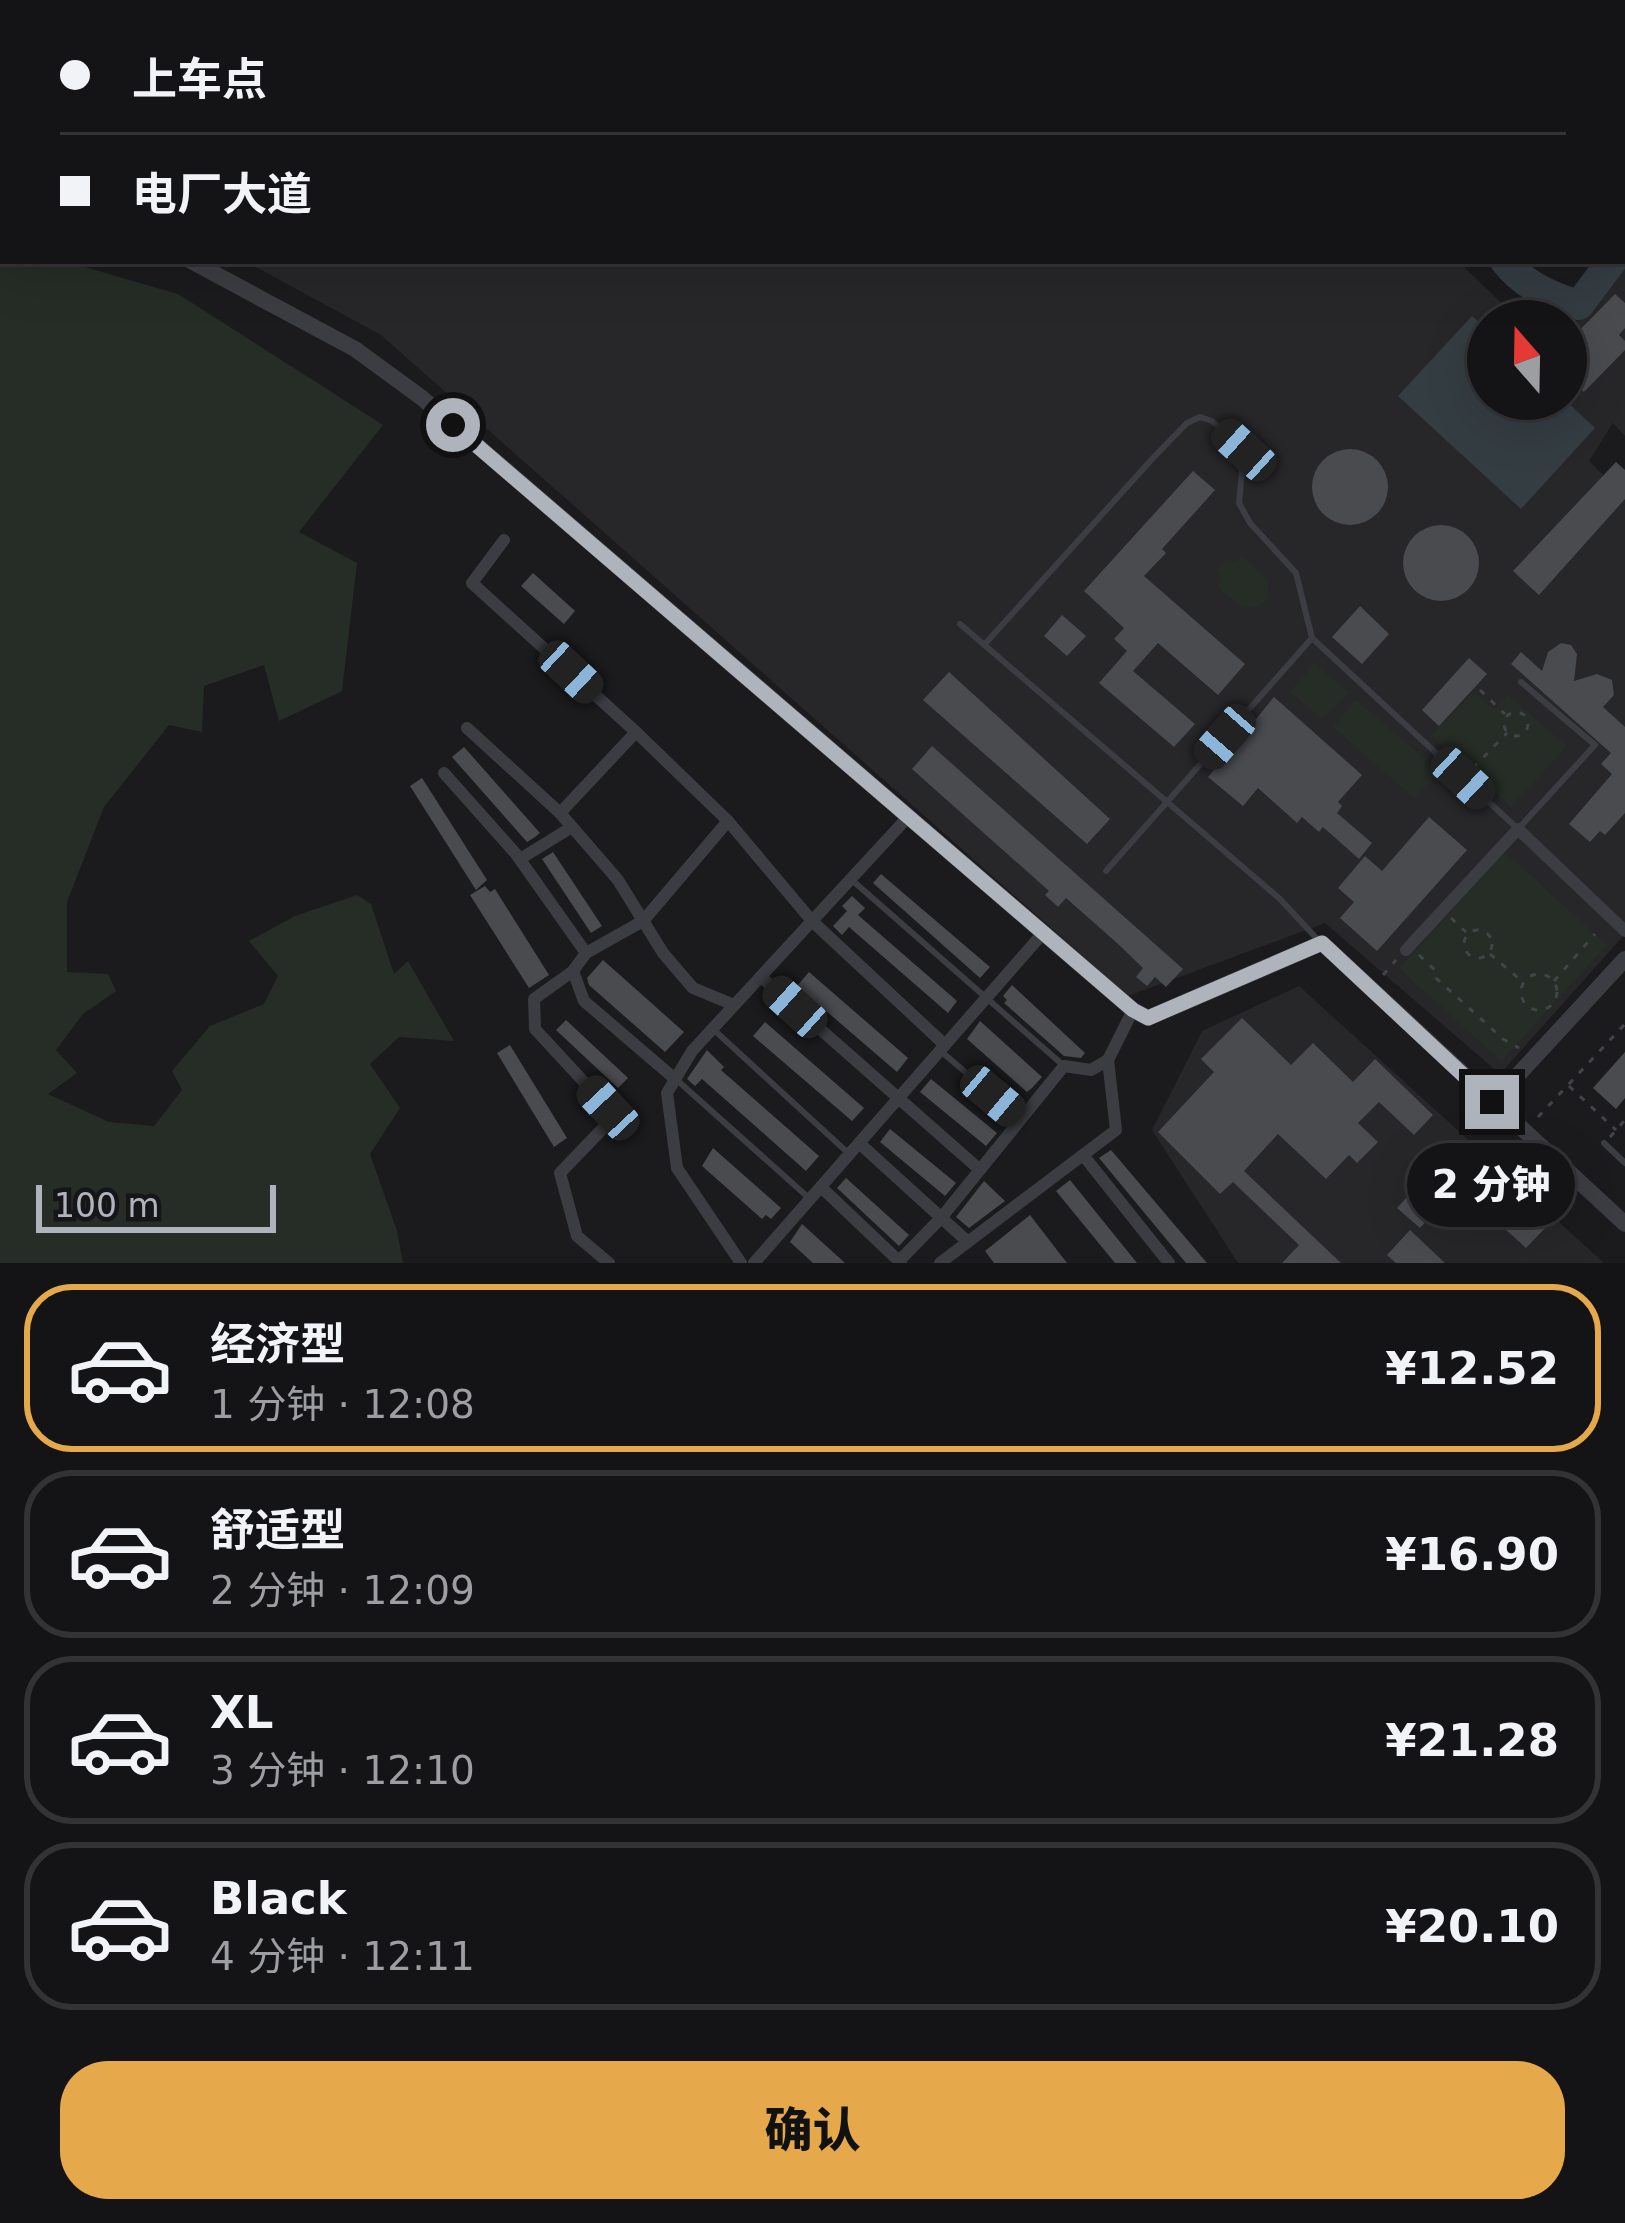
<!DOCTYPE html>
<html lang="zh">
<head>
<meta charset="utf-8">
<style>
	:root { --surface:#141416; --page:#1d1d1f; --text:#f1f3f6; --muted:#9d9ea1; --line:#333335; --accent:#e5a94b }
	body { margin:0; font-family:"DejaVu Sans","Noto Sans SC",sans-serif; background:var(--page); color:var(--text); height:100vh; display:flex; flex-direction:column; font-size:45px; white-space:nowrap }
	* { box-sizing:border-box; margin:0 }
	p { font-size:39px; color:var(--muted) }
	.icon { flex:none; width:66px; height:66px; fill:none; stroke:currentColor; stroke-width:2; stroke-linecap:round; stroke-linejoin:round }
	.map { position:relative; height:1263px; overflow:hidden }
	.drawer { display:flex; flex-direction:column; background:var(--surface); flex:1 }
	.drawer>* { flex:none }
	.hud { position:absolute; left:0px; top:0px; width:1626px; height:264px; box-shadow:0 12px 48px #0002,0 0 0 3px var(--line); display:grid; align-content:center; height:264px; padding:0 60px; background:var(--surface) }
	.needle { width:78px; rotate:340deg }
	.fabs { position:absolute; left:1467px; top:300px; display:grid; gap:24px }
	.fabs a { display:grid; place-items:center; width:120px; height:120px; border-radius:50%; background:var(--surface); box-shadow:0 12px 48px #0002,0 0 0 3px var(--line); font-size:60px }
	.scale { position:absolute; left:36px; bottom:30px; width:240px; box-sizing:border-box; padding-left:12px; border:6px solid #afb3bb; border-top:0; font-size:33px; line-height:42px; white-space:nowrap; color:#afb3bb; -webkit-text-stroke:9px #161618; paint-order:stroke }
	.end { position:absolute; width:54px; height:54px; margin:-27px; border:15px solid #afb3bb; background:#111; box-shadow:0 0 0 6px #111 }
	.from { border-radius:50% }
	.bubble { position:absolute; height:84px; border-radius:42px; background:var(--surface); box-shadow:0 12px 48px #0002,0 0 0 3px var(--line); font-size:39px; font-weight:800; line-height:84px; text-align:center }
	.car { position:absolute; width:36px; height:72px; margin:-36px -18px; border-radius:15px; box-shadow:0 0 9px 3px #0007; background:linear-gradient(#222 24%,#8ab4d8 0 40%,#222 0 76%,#8ab4d8 0 86%,#222 0) }
	.hud b { display:flex; align-items:center; gap:42px; height:114px; font-size:45px }
	.hud b+b { border-top:3px solid var(--line) }
	.hud i { width:30px; height:30px; background:var(--text) }
	ul { padding:21px 0 0; list-style:none }
	li { display:flex; align-items:center; gap:36px; height:168px; margin:0 24px 18px; padding:0 36px; border:6px solid var(--line); border-radius:48px }
	li div { flex:1 }
	li b { display:block; font-size:45px }
	li em { font-style:normal; font-weight:800 }
	li.selected { border-color:var(--accent) }
	li>.icon { width:108px; height:108px; stroke-width:1.5 }
	.cta { display:flex; gap:24px; margin-top:auto; padding:24px 60px }
	.cta a { flex:1; height:138px; border-radius:48px; background:var(--accent); color:#111; font-size:48px; font-weight:800; line-height:138px; text-align:center }
	.map>svg:first-child { display:block }
	.built { fill:#27272a }
	.green { fill:#252d26 }
	.water { fill:#343d42 }
	.lines { fill:none; stroke-linecap:round; stroke-linejoin:round }
	.river { stroke:#343d42; stroke-width:30 }
	.building { fill:#4a4b4f }
	.path { stroke:#424449; stroke-width:3; stroke-dasharray:6 9; stroke-linecap:butt }
	.service { stroke:#3c3d42; stroke-width:6 }
	.minor { stroke:#3c3d42; stroke-width:12 }
	.tertiary { stroke:#3c3d42; stroke-width:16 }
	.route { stroke:#afb3bb; stroke-width:15 }
</style>
</head>
<body>
<div class="map">
<svg width="1625" height="1263" viewBox="0 0 1625 1263">
	<rect width="100%" height="100%" fill="#1b1b1d"/>
	<g class="built">
		<polygon points="0,0 1173,0 1177,3 3,3 3,193"/>
		<polygon points="245,261 1458,261 1520,321 1488,321 1488,399 1566,399 1566,333 1625,267 1625,436 1613,423 1589,461 1625,496 1625,934 1500,1074 1325,923 1128,996 381,335"/>
		<polygon points="1299,986 1604,1263 1238,1263 1152,1130 1202,1031"/>
	</g>
	<g class="green">
		<polygon points="0,243 3,261 64,261 178,294 383,425 299,532 357,563 342,691 279,721 264,665 204,686 202,732 169,725 104,807 67,902 67,972 108,974 116,991 83,1014 56,1050 77,1073 48,1094 109,1122 154,1126 182,1090 172,1071 210,1026 264,1004 278,976 249,941 295,916 357,895 371,904 394,974 408,961 454,1041 399,1037 370,1064 400,1108 370,1154 397,1231 403,1263 0,1263"/>
		<polygon points="1243,557 1268,581 1268,598 1259,607 1243,608 1218,587 1221,578 1217,570 1227,559 1234,562"/>
		<polygon points="1314,663 1349,693 1322,719 1290,692"/>
		<polygon points="1474,692 1494,710 1508,695 1567,746 1511,807 1431,736"/>
		<polygon points="1356,700 1440,772 1414,798 1333,727"/>
		<polygon points="1505,852 1607,945 1501,1061 1399,968"/>
	</g>
	<polygon class="water" points="1472,316 1488,330 1488,399 1564,399 1595,428 1521,509 1398,396"/>
	<g class="lines">
		<g class="river">
			<polyline points="1269,0 1272,3"/>
			<polyline points="1623,241 1625,238"/>
			<path d="M1505 261C1523 285 1551 297 1579 305L1612 261"/>
		</g>
	</g>
	<g class="building">
		<polygon points="1615,294 1625,303 1625,328 1619,335 1625,341 1625,350 1584,392 1566,374 1566,344"/>
		<circle cx="1350" cy="487" r="38"/>
		<polygon points="1616,462 1625,470 1625,499 1539,595 1513,571"/>
		<polygon points="1193,471 1215,490 1162,549 1166,553 1144,576 1245,664 1218,695 1158,643 1133,671 1195,724 1174,747 1099,683 1127,651 1114,639 1124,628 1084,591"/>
		<circle cx="1441" cy="563" r="38"/>
		<polygon points="533,573 575,611 564,624 521,586"/>
		<polygon points="1360,606 1389,634 1362,664 1332,637"/>
		<polygon points="1062,615 1086,636 1067,656 1044,636"/>
		<polygon points="1561,643 1571,645 1577,654 1574,681 1597,674 1612,680 1614,695 1603,707 1625,727 1625,813 1605,835 1600,831 1590,842 1569,824 1612,774 1601,764 1611,753 1511,664 1521,652 1542,671 1548,652"/>
		<polygon points="1469,658 1487,674 1439,726 1422,710"/>
		<polygon points="949,672 1110,819 1087,844 923,700"/>
		<polygon points="1274,697 1362,775 1338,802 1342,806 1337,813 1372,843 1359,859 1323,827 1319,832 1302,817 1297,823 1258,788 1243,806 1208,777"/>
		<polygon points="932,746 1183,969 1166,987 1155,977 1147,986 1136,977 1143,968 1117,943 1066,898 1058,907 1045,895 1049,891 912,769"/>
		<polygon points="464,747 540,833 535,837 527,842 452,757"/>
		<polygon points="422,778 487,880 476,890 410,786"/>
		<polygon points="1429,817 1467,850 1377,951 1340,918 1354,902 1338,888 1365,856 1382,871"/>
		<polygon points="553,852 602,926 591,933 542,859"/>
		<polygon points="881,874 990,967 980,978 873,883"/>
		<polygon points="485,886 490,892 495,889 549,975 529,988 470,895"/>
		<polygon points="852,896 865,908 858,915 957,1001 948,1013 849,927 842,935 833,926 847,911 842,906"/>
		<polygon points="603,960 684,1032 665,1052 589,985 587,978"/>
		<polygon points="809,972 908,1058 897,1072 797,986"/>
		<polygon points="1012,985 1085,1053 1081,1058 1064,1056 1004,1003 1007,1000 1003,996"/>
		<polygon points="1242,1018 1291,1065 1313,1043 1353,1082 1375,1059 1433,1115 1414,1135 1379,1102 1358,1123 1378,1142 1357,1163 1349,1155 1326,1179 1278,1134 1244,1171 1341,1263 1282,1263 1299,1245 1233,1182 1220,1194 1158,1132 1214,1072 1201,1059"/>
		<polygon points="566,1020 628,1078 618,1088 556,1030"/>
		<polygon points="980,1021 1042,1077 1032,1088 1027,1092 967,1039"/>
		<polygon points="765,1022 864,1108 852,1121 753,1036"/>
		<polygon points="510,1045 567,1138 554,1147 497,1053"/>
		<polygon points="707,1050 724,1067 721,1070 819,1156 806,1171 702,1079 695,1086 687,1079"/>
		<polygon points="1625,1052 1625,1098 1616,1109 1593,1088"/>
		<polygon points="931,1079 997,1133 986,1146 920,1092"/>
		<polygon points="890,1129 956,1183 945,1196 880,1142"/>
		<polygon points="1456,1143 1547,1226 1526,1248 1458,1186 1420,1228 1397,1208"/>
		<polygon points="713,1148 781,1208 771,1219 766,1215 762,1219 702,1166"/>
		<polygon points="1111,1150 1207,1263 1186,1263 1099,1158"/>
		<polygon points="846,1178 909,1235 899,1246 837,1188"/>
		<polygon points="1070,1180 1137,1263 1115,1263 1056,1191"/>
		<polygon points="984,1181 1005,1201 969,1228 956,1217"/>
		<polygon points="1030,1215 1067,1263 994,1263 985,1251"/>
		<polygon points="802,1224 845,1263 813,1263 790,1242"/>
		<polygon points="1410,1230 1445,1263 1396,1263 1387,1255"/>
	</g>
	<g class="lines">
		<g class="path">
			<polyline points="753,0 755,3"/>
			<polyline points="1480,690 1505,714"/>
			<circle cx="1516" cy="724" r="12"/>
			<polyline points="1473,768 1507,733"/>
			<polyline points="1451,918 1466,932"/>
			<circle cx="1478" cy="944" r="14"/>
			<polyline points="1490,954 1523,982"/>
			<polyline points="1419,955 1436,971 1436,978 1503,1039 1519,1048"/>
			<circle cx="1539" cy="992" r="18"/>
			<polyline points="1383,975 1396,960"/>
			<polyline points="1554,981 1595,934"/>
			<polyline points="1569,1086 1616,1130"/>
			<polyline points="1538,1117 1625,1024"/>
			<polyline points="1610,1137 1625,1120"/>
		</g>
		<g class="service">
			<polyline points="960,624 1280,899 1319,941"/>
			<polyline points="984,645 1153,458 1187,423 1200,417 1212,421 1244,450 1239,503 1250,523 1296,573 1312,638 1518,829 1595,745 1521,682"/>
			<polyline points="1106,871 1312,638"/>
			<polyline points="853,881 1064,1066"/>
			<polyline points="713,1029 847,1152"/>
			<polyline points="943,1053 1019,1118"/>
			<polyline points="678,1081 810,1199"/>
			<polyline points="1604,1143 1625,1163"/>
		</g>
		<g class="minor">
			<polyline points="504,540 472,583 636,732 560,813"/>
			<polyline points="467,728 560,813 618,880 663,953 693,988 734,1005"/>
			<polyline points="636,732 728,821 812,921 945,1045"/>
			<polyline points="444,773 516,854 586,953 573,971 584,1001 675,1079"/>
			<polyline points="520,859 572,827"/>
			<polyline points="1406,950 1518,829 1625,931"/>
			<polyline points="586,953 643,921 728,821"/>
			<polyline points="573,971 534,999 535,1029 608,1108 610,1121 560,1173 577,1236 609,1263"/>
			<polyline points="761,977 979,1169"/>
			<polyline points="859,1143 968,1242"/>
			<polyline points="1083,1155 1169,1263"/>
			<polyline points="821,1187 901,1263"/>
			<polyline points="899,1261 941,1218 1064,1066 1091,1070 1108,1060"/>
			<polyline points="741,1263 677,1168 667,1093 692,1051 908,817"/>
			<polyline points="754,1263 1043,933"/>
			<polyline points="940,1263 1116,1130 1108,1060 1133,1010"/>
		</g>
		<g class="tertiary">
			<polyline points="0,215 3,215"/>
			<polyline points="191,261 355,349 422,398 1133,1010 1148,1018 1322,943 1625,1224"/>
			<polyline points="1493,1102 1625,959"/>
		</g>
	</g>
	<g class="lines">
		<polyline class="route" points="453,425 1133,1010 1148,1018 1322,943 1492,1102"/>
	</g>
</svg>
<div class="fabs">
<a><svg class="needle" viewBox="-14 -14 28 28"><path d="M0-13l5 13h-10z" fill="#e53935"/><path d="M0 13l5-13h-10z" fill="#9d9ea1"/></svg></a>
</div>
<div class="scale">100 m</div>
<i class="end from" style="left:453px;top:425px"></i>
<i class="end" style="left:1492px;top:1102px"></i>
<div class="bubble" style="left:1407px;top:1143px;width:168px">2 分钟</div>
<i class="car" style="left:1244px;top:450px;rotate:312deg"></i>
<i class="car" style="left:571px;top:672px;rotate:133deg"></i>
<i class="car" style="left:1225px;top:737px;rotate:221deg"></i>
<i class="car" style="left:1463px;top:778px;rotate:133deg"></i>
<i class="car" style="left:795px;top:1007px;rotate:312deg"></i>
<i class="car" style="left:993px;top:1096px;rotate:130deg"></i>
<i class="car" style="left:608px;top:1108px;rotate:317deg"></i>
<div class="hud">
<b><i class="from"></i>上车点</b>
<b><i></i>电厂大道</b>
</div>
</div>
<section class="drawer">
<ul>
<li class="selected"><svg class="icon" aria-label="car" viewBox="0 0 24 24"><path d="M5 17H2v-5l4-1 3-4h7l3 4 3 1v5h-3M9 17h6M6 11h13"/><circle cx="7" cy="17" r="2"/><circle cx="17" cy="17" r="2"/></svg><div><b>经济型</b><p>1 分钟 · 12:08</p></div><em>¥12.52</em></li>
<li><svg class="icon" aria-label="car" viewBox="0 0 24 24"><path d="M5 17H2v-5l4-1 3-4h7l3 4 3 1v5h-3M9 17h6M6 11h13"/><circle cx="7" cy="17" r="2"/><circle cx="17" cy="17" r="2"/></svg><div><b>舒适型</b><p>2 分钟 · 12:09</p></div><em>¥16.90</em></li>
<li><svg class="icon" aria-label="car" viewBox="0 0 24 24"><path d="M5 17H2v-5l4-1 3-4h7l3 4 3 1v5h-3M9 17h6M6 11h13"/><circle cx="7" cy="17" r="2"/><circle cx="17" cy="17" r="2"/></svg><div><b>XL</b><p>3 分钟 · 12:10</p></div><em>¥21.28</em></li>
<li><svg class="icon" aria-label="car" viewBox="0 0 24 24"><path d="M5 17H2v-5l4-1 3-4h7l3 4 3 1v5h-3M9 17h6M6 11h13"/><circle cx="7" cy="17" r="2"/><circle cx="17" cy="17" r="2"/></svg><div><b>Black</b><p>4 分钟 · 12:11</p></div><em>¥20.10</em></li>
</ul>
<div class="cta"><a>确认</a></div>
</section>
</body>
</html>
